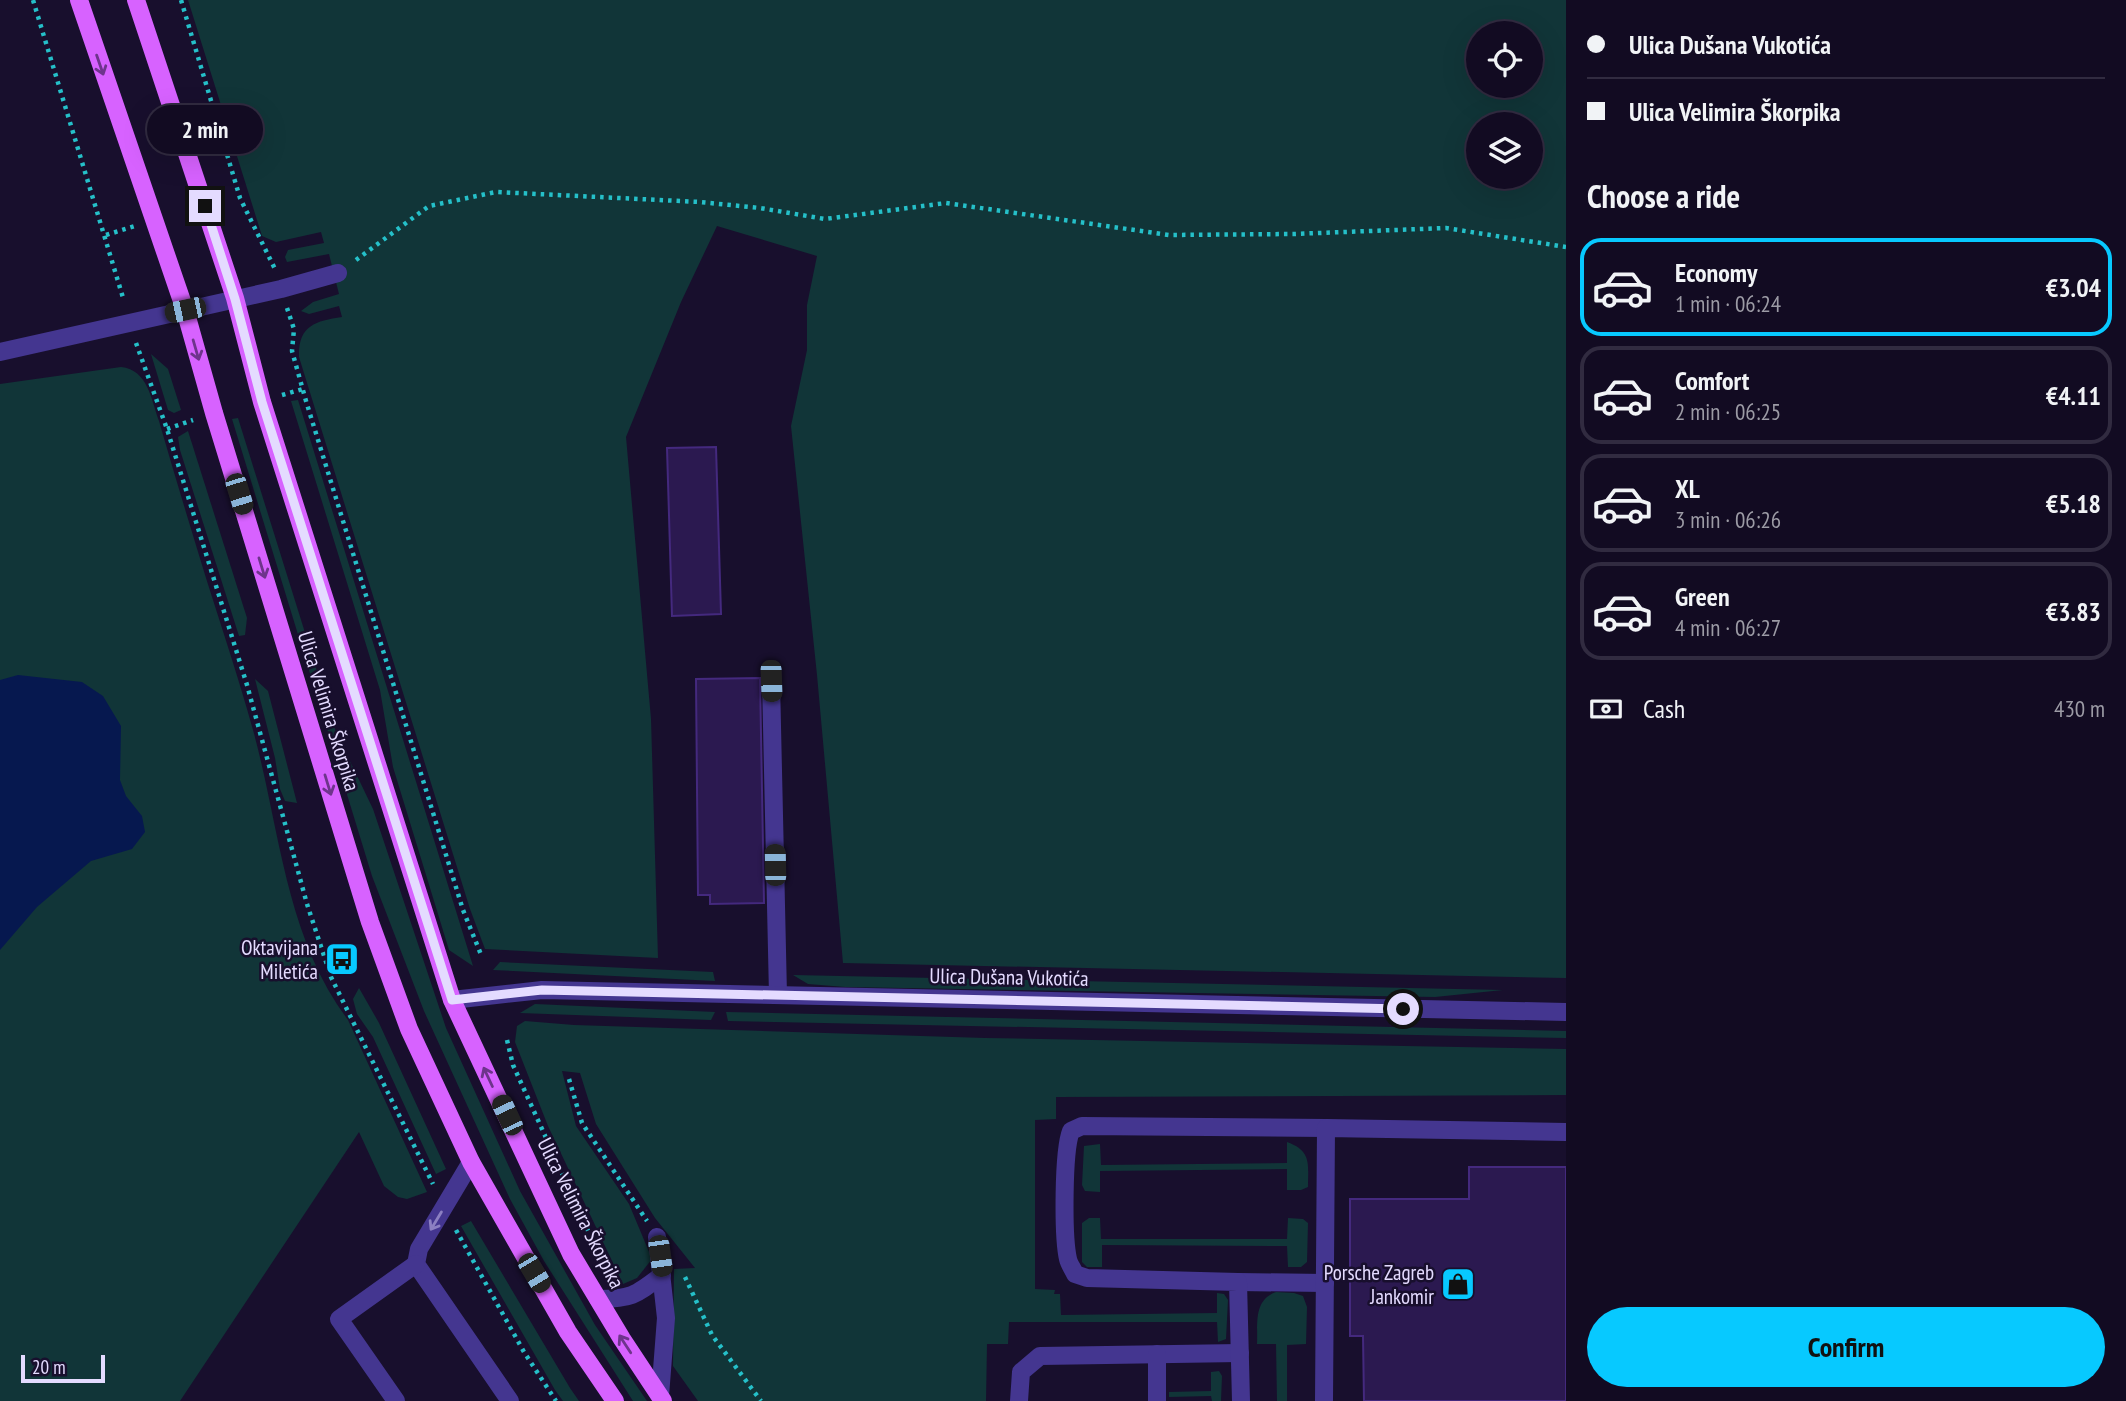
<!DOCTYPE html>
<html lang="en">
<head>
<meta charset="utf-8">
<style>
	:root { --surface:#120b22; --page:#1b142a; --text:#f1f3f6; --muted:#9c9ba5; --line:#312b40; --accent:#07c9ff }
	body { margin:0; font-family:"PT Sans Narrow",sans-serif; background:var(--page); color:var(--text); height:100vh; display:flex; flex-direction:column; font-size:26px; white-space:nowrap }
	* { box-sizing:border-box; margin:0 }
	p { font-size:23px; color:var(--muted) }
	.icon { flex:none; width:38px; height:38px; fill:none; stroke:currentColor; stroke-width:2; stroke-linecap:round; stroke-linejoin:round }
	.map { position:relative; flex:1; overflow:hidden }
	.details { display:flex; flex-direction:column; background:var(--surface); width:560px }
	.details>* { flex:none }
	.banner { display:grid; align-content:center; height:154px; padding:0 21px; background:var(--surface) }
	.tools { position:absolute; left:1466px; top:21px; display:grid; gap:14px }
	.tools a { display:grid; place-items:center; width:77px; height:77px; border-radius:50%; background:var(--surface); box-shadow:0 7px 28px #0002,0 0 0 2px var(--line); font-size:35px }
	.scale { position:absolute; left:21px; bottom:18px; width:84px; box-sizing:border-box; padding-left:7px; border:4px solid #e4dbff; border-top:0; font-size:19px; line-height:24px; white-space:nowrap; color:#e4dbff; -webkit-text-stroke:5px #180f2d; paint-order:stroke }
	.end { position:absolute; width:32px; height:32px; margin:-16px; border:9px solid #e4dbff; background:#111; box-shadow:0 0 0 4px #111 }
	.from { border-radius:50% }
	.bubble { position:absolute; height:49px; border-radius:24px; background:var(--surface); box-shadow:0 7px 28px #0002,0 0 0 2px var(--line); font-size:23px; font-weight:700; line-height:49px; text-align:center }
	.car { position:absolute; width:21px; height:42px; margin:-21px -10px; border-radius:9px; box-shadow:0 0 5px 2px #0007; background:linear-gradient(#222 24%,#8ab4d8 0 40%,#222 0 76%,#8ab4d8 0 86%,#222 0) }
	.banner b { display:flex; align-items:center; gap:24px; height:66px; font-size:26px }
	.banner b+b { border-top:2px solid var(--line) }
	.banner i { width:18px; height:18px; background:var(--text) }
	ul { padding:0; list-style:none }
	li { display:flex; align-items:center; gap:21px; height:98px; margin:0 14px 10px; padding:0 7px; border:4px solid var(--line); border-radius:21px }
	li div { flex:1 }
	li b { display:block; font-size:26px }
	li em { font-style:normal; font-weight:700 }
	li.on { border-color:var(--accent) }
	li>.icon { width:63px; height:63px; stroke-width:1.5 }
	h2 { padding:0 21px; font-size:32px; line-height:84px }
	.pay { display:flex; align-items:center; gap:18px; height:77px; padding:0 21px; font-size:26px }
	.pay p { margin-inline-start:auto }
	.cta { display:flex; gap:14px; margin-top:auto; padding:14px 21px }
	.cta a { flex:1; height:80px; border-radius:42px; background:var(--accent); color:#111; font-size:28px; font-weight:700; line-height:80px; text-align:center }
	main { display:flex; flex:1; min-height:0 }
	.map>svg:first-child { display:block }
	.green { fill:#113538; fill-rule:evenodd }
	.water { fill:#06184f }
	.building { fill:#2b1950; stroke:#44297e; stroke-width:2 }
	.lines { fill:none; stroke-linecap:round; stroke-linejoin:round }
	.path { stroke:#25c0c9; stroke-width:4.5; stroke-dasharray:3.5 5; stroke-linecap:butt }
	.minor { stroke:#443690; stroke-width:18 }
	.major { stroke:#d762ff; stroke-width:18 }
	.oneway { stroke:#6e348c }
	.oneway2 { stroke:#8c80c2 }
	.route { stroke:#e4dbff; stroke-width:9 }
	.labels { text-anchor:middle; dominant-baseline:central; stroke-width:5; stroke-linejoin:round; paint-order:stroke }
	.street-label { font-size:21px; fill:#e4dbff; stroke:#180f2d }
	.poi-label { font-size:21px; fill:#e4dbff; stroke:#180f2d; text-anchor:end }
</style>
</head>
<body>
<main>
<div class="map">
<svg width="1566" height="1401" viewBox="0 0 1566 1401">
	<rect width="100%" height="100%" fill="#180f2d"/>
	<g class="green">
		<path d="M188 0H1566V978L843 963 817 675 791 426 807 350V305L817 256 717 226 681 302 626 437 651 719 658 958 485 949 470 909 299 357C298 326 315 321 342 317L339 306 309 314 301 311 313 302 339 294 329 254 287 262 285 257 288 250 324 243 321 232 276 242 262 236ZM1479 33H1531V86H1479ZM1479 124H1531V177H1479Z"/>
		<polygon points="151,354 168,369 181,410 174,413 168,410"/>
		<path d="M121 367C148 370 151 399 159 421 174 473 190 526 206 578 222 629 239 679 253 730 280 828 285 936 348 1020L427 1192 407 1199 398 1197 384 1186 359 1132 180 1401H0V384Z"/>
		<polygon points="298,400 473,966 449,950 393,767 380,690 291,401"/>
		<polygon points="238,418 336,732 373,809 446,1028 520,1191 595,1325 647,1401 633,1401 544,1261 510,1199 424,1011 372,876 232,419"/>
		<polygon points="188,431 247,618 245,635 239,636 180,450 178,437"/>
		<polygon points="255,679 268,691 297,803 285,801 280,789 275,758"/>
		<polygon points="500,962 713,972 715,981 493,970"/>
		<polygon points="793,975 1503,990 1435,997 845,987 808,984"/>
		<polygon points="359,988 379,1023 446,1169 436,1174 373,1037 357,1014 353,999"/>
		<polygon points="535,1004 715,1012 711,1020 520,1013"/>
		<polygon points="726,1012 1566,1031 1566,1038 728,1021"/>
		<polygon points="525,1021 574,1025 985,1038 1566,1049 1566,1095 1056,1097 1056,1119 1035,1120 1035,1289 1055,1290 1054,1294 1060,1294 1061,1315 1217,1313 1217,1293 1224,1294 1228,1300 1226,1339 1218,1342 1217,1322 1009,1322 1008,1344 987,1344 986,1401 698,1401 673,1366 674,1269 695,1268 655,1218 596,1124 580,1073 562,1071 576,1126 629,1204 652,1259 637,1278 623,1284 548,1126 515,1042 517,1026"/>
		<path d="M1287 1142C1312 1151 1308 1164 1308 1187L1301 1190H1287V1169L1100 1171V1192L1085 1191 1082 1185 1084 1146 1100 1144 1101 1165 1287 1163Z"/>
		<polygon points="1089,1218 1100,1218 1101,1239 1287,1239 1288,1218 1303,1219 1308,1223 1307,1262 1301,1267 1288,1267 1287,1246 1102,1245 1102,1267 1087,1267 1082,1262 1082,1223"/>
		<polygon points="471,1221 570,1388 579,1401 563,1401 555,1390 461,1226"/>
		<path d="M1276 1292 1294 1293 1303 1296 1307 1307 1306 1344 1287 1345V1401H1277L1276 1344H1257C1258 1324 1253 1300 1276 1292Z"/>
		<polygon points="1219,1371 1222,1376 1221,1401 1212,1401 1211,1396 1169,1397 1169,1392 1211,1391 1211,1372"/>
	</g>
	<polygon class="water" points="18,675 82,682 103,696 121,726 120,780 126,796 142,816 145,832 132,849 91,861 37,907 0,950 0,680"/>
	<g class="building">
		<polygon points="716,447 721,614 672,616 667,448"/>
		<polygon points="760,678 764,903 710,904 710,895 698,895 696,679"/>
		<polygon points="1469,1167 1566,1167 1566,1401 1364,1401 1363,1336 1350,1336 1350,1199 1469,1199"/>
	</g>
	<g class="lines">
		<g class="path">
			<polyline points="33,0 124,301"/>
			<polyline points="181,0 240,198 275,269"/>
			<polyline points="106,235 135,226"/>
			<polyline points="356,260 429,206 496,192 700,202 760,208 825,219 946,203 1169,235 1293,234 1446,228 1566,247"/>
			<polyline points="287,308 294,329 292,351 306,401 463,910 482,957"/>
			<polyline points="136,343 167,429 247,685 307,904 331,977 433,1184"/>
			<polyline points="282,395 303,389"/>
			<polyline points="167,429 193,420"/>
			<polyline points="507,1040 513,1065 590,1235"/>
			<polyline points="569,1079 582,1123 647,1221"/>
			<polyline points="456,1230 524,1352 556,1401"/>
			<polyline points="685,1277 712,1335 761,1401"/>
		</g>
		<g class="minor">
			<polyline points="0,352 281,289 338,273"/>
			<polyline points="771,681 778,995"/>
			<polyline points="452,1000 542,990 1566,1012"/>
			<polyline points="471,1162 419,1249 416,1264 510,1401"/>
			<polyline points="657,1237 666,1318 660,1396"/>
			<polyline points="1238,1282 1325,1283"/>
			<path d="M598 1299C632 1299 636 1295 662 1275"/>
			<polyline points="396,1401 339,1319 416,1264"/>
			<polyline points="1019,1401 1021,1372 1040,1356 1240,1353"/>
			<polyline points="1157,1401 1157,1354"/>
			<path d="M1241 1401 1238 1282 1087 1278 1075 1274C1073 1269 1069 1264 1068 1259 1063 1237 1063 1151 1071 1131L1082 1126 1326 1128"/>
			<polyline points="1324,1401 1326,1128 1566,1132"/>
		</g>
		<g class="major">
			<polyline points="79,0 185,310 214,413 370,922 409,1029 471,1162 568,1332 615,1401"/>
			<polyline points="136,0 235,298 262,402 452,1000 571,1254 622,1339 663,1401"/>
		</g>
	</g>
	<defs><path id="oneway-shaft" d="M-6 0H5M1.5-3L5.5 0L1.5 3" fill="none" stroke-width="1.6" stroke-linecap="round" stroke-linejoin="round" transform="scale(1.75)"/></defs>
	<g class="oneway">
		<use href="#oneway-shaft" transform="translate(100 65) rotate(71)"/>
		<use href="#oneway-shaft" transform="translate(196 350) rotate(74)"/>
		<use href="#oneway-shaft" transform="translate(262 568) rotate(73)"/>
		<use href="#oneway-shaft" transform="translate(328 785) rotate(73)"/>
		<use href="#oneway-shaft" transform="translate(488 1077) rotate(-115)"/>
		<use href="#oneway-shaft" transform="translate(625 1344) rotate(-123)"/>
	</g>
	<use class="oneway2" href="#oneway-shaft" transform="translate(436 1221) rotate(121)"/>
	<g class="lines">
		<polyline class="route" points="205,206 235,299 262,402 452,1000 542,990 1403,1009"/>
	</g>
	<defs>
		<g id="bus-square" transform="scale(1.75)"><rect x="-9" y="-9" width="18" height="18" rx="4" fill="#07c9ff" stroke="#180f2d"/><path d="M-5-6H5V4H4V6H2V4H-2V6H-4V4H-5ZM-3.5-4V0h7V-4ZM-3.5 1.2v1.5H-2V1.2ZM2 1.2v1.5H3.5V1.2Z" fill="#111"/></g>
		<g id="shop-square" transform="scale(1.75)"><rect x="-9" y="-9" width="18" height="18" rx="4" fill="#07c9ff" stroke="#180f2d"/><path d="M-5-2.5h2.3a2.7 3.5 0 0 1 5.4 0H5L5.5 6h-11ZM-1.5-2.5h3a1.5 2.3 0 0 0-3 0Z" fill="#111"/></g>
	</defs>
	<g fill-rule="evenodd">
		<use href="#bus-square" x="342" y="959"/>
		<use href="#shop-square" x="1458" y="1284"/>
	</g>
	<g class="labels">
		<g class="street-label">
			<text transform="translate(329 711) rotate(73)">Ulica Velimira Škorpika</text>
			<text transform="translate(1009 977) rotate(1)">Ulica Dušana Vukotića</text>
			<text transform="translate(581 1213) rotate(63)">Ulica Velimira Škorpika</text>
		</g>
		<g class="poi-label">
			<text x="318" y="947">Oktavijana<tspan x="318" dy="24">Miletića</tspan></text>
			<text x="1434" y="1272">Porsche Zagreb<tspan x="1434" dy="24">Jankomir</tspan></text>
		</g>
	</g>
</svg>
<div class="tools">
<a><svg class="icon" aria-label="locate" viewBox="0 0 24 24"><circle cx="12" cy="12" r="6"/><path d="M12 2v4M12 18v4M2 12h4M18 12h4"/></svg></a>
<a><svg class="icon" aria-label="layers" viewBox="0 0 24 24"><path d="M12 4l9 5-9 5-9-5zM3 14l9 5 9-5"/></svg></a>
</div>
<div class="scale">20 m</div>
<i class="end from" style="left:1403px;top:1009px"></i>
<i class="end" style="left:205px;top:206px"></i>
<div class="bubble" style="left:147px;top:105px;width:116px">2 min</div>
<i class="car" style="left:185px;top:310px;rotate:258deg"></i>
<i class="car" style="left:239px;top:494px;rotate:163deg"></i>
<i class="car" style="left:771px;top:681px;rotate:178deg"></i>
<i class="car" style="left:775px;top:865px;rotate:359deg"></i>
<i class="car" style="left:507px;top:1115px;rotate:335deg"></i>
<i class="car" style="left:660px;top:1256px;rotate:172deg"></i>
<i class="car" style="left:534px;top:1273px;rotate:149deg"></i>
</div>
<section class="details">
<div class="banner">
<b><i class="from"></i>Ulica Dušana Vukotića</b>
<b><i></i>Ulica Velimira Škorpika</b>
</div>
<h2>Choose a ride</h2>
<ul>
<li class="on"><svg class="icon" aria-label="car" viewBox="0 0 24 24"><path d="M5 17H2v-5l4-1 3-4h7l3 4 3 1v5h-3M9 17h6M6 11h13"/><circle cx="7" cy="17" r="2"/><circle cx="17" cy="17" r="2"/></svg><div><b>Economy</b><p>1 min · 06:24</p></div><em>€3.04</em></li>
<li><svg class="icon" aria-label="car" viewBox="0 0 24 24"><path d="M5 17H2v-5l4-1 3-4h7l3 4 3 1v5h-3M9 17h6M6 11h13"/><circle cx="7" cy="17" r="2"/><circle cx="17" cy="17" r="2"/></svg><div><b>Comfort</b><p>2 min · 06:25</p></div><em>€4.11</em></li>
<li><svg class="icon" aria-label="car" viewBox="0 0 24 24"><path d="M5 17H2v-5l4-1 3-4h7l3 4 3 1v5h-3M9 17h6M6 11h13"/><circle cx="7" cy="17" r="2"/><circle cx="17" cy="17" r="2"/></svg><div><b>XL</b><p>3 min · 06:26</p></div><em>€5.18</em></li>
<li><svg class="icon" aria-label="car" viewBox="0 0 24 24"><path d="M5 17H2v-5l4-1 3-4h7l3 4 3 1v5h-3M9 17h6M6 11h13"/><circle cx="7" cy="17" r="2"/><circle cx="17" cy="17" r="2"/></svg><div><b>Green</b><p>4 min · 06:27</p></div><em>€3.83</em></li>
</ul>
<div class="pay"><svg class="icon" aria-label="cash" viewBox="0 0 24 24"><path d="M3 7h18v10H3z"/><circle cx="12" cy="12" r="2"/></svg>Cash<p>430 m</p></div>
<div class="cta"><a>Confirm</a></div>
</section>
</main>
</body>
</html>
